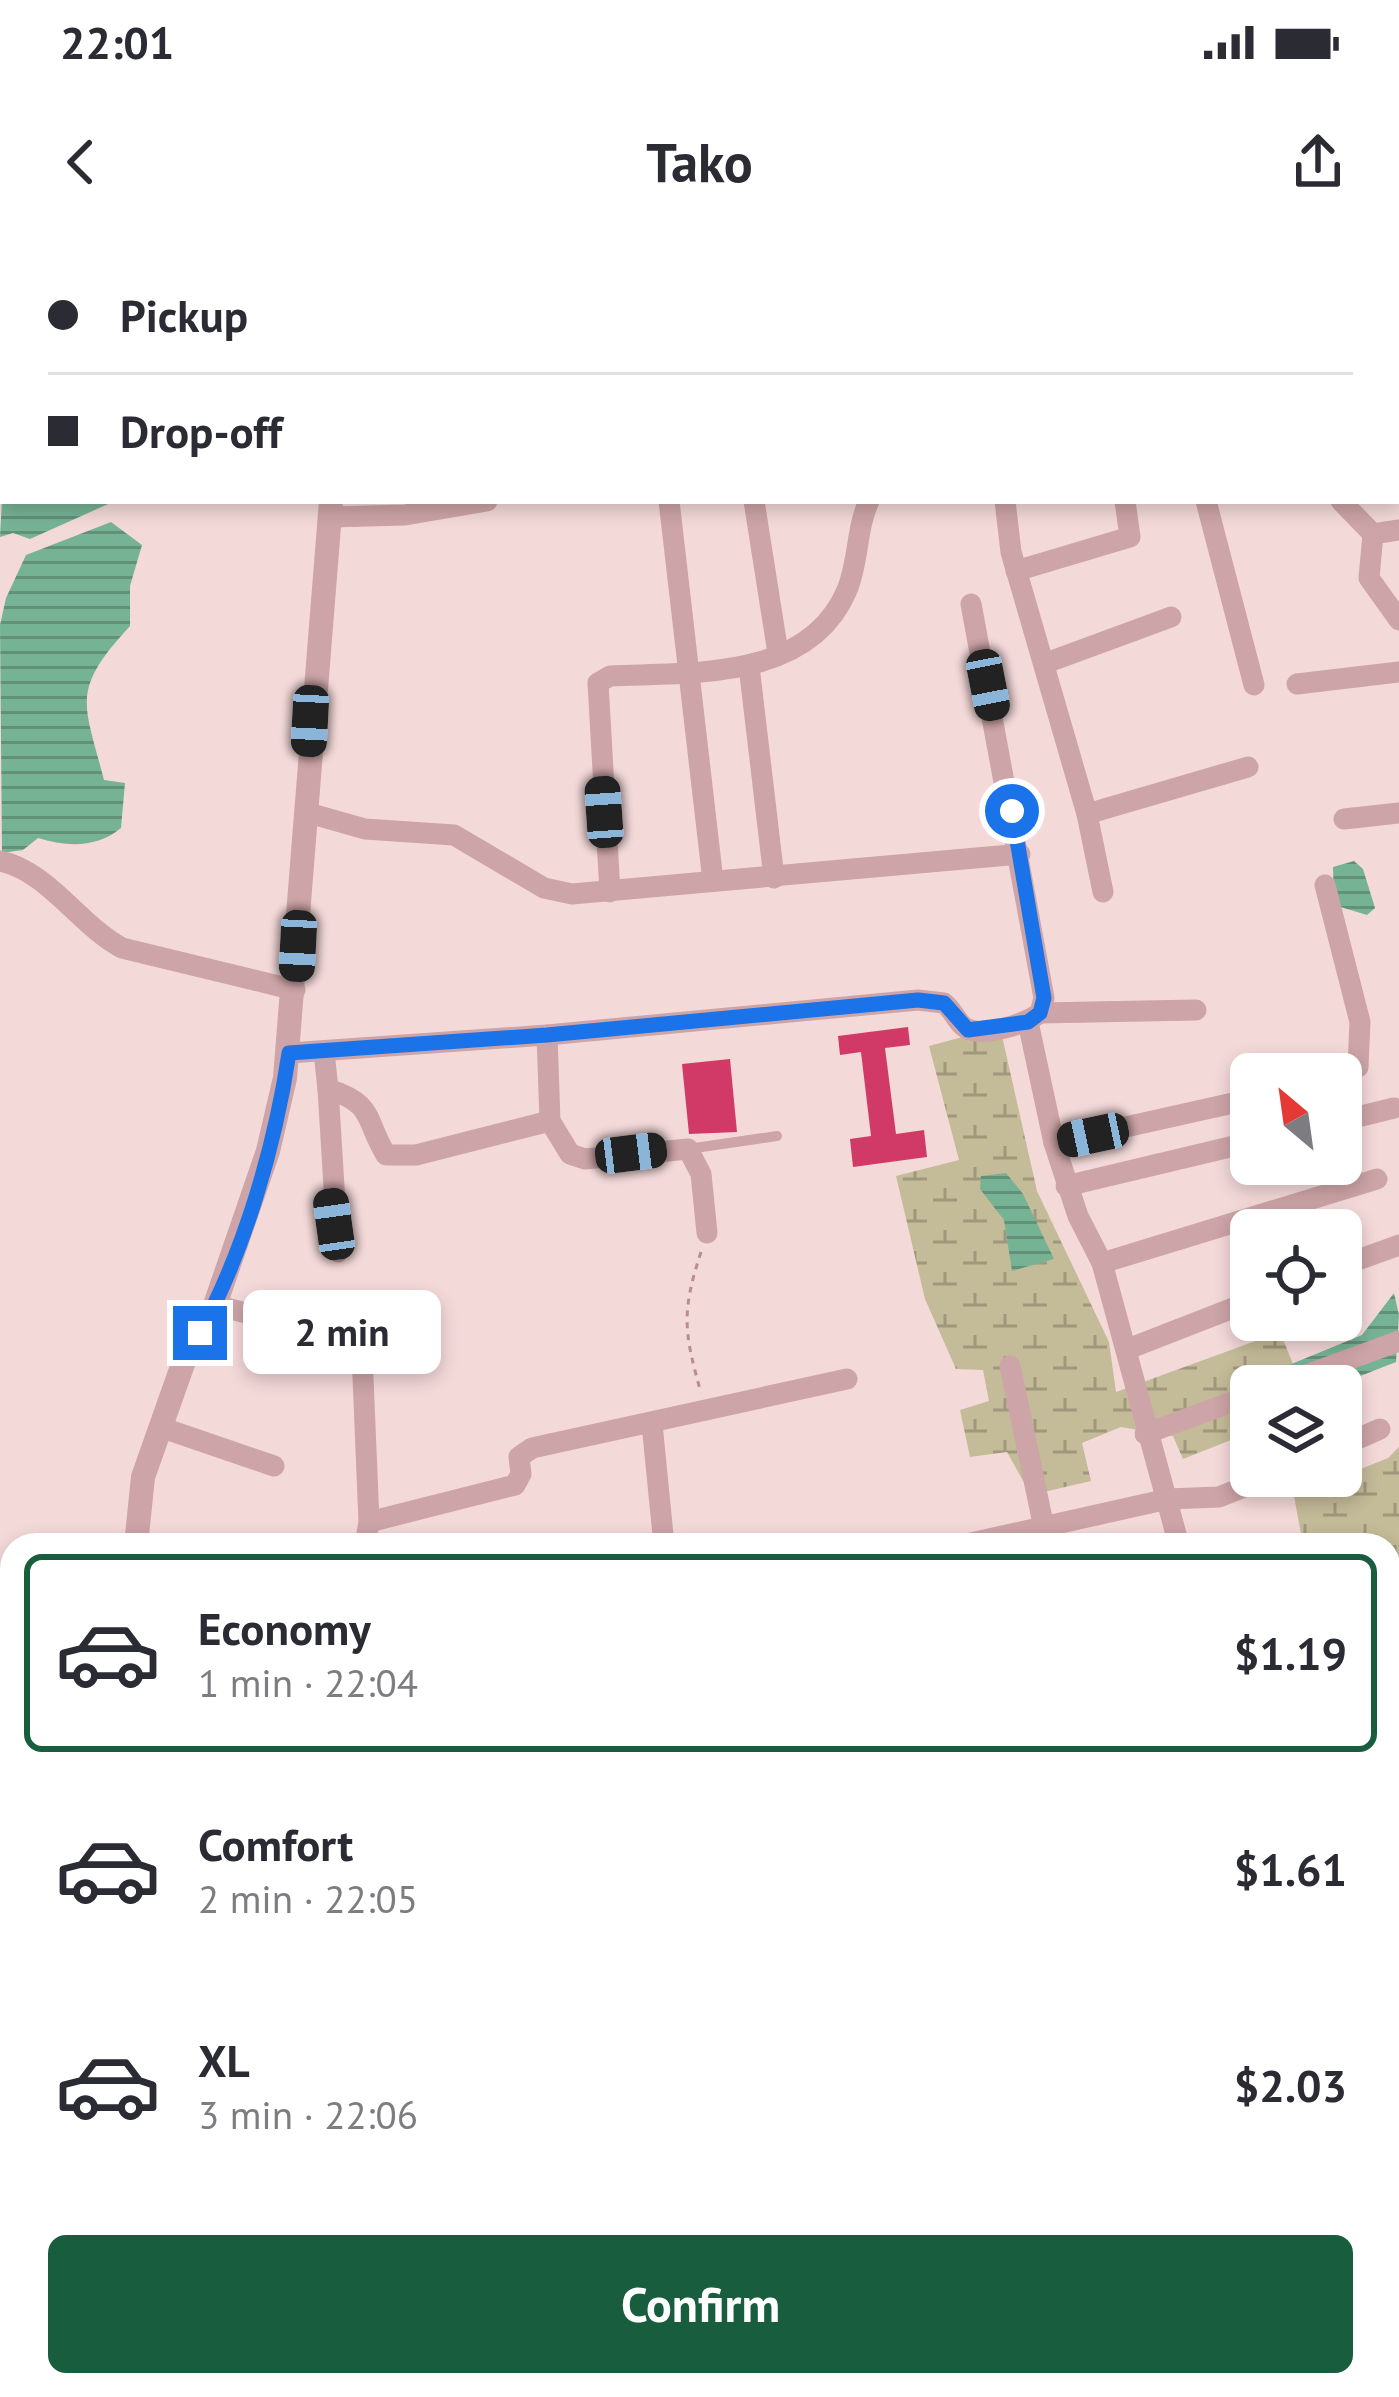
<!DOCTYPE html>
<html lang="en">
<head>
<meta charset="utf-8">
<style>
	:root { --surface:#fff; --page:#f7f7f7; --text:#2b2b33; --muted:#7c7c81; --line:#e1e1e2; --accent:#185d3d }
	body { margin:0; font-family:"PT Sans",sans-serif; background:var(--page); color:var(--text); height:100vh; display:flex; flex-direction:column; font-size:45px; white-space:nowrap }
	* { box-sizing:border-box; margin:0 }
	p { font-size:39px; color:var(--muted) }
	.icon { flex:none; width:66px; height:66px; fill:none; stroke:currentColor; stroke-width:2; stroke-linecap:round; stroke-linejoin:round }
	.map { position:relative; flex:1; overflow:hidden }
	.sheet { position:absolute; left:0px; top:1293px; width:1401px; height:864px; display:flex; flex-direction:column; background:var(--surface); border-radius:36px 36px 0 0; box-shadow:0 6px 18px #0003 }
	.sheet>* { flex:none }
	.hud { position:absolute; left:0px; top:0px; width:1401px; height:264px; box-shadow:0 6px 18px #0003; display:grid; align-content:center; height:264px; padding:0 48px; background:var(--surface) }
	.needle { width:78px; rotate:331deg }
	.buttons { position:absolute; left:1230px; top:813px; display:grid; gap:24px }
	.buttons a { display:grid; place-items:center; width:132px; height:132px; border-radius:18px; background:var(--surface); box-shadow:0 6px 18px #0003; font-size:60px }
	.end { position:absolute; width:54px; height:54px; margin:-27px; border:15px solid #1a73e8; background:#fff; box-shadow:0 0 0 6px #fff }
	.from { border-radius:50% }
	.bubble { position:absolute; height:84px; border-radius:18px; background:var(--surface); box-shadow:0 6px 18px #0003; font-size:39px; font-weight:800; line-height:84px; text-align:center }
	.car { position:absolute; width:36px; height:72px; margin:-36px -18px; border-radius:15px; box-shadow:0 0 9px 3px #0007; background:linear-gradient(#222 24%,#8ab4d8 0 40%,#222 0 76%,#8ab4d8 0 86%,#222 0) }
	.hud b { display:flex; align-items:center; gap:42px; height:114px; font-size:45px }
	.hud b+b { border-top:3px solid var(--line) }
	.hud i { width:30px; height:30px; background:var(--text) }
	ul { padding:21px 0 0; list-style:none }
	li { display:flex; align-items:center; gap:36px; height:198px; margin:0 24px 18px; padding:0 24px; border:6px solid transparent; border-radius:18px }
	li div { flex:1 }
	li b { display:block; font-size:45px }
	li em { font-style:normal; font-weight:800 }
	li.selected { border-color:var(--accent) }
	li>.icon { width:108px; height:108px; stroke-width:1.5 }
	.button { display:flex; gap:24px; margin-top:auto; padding:24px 48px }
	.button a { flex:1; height:138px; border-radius:18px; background:var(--accent); color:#fff; font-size:48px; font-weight:800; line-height:138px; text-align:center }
	.status { display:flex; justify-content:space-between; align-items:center; height:84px; padding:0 60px; background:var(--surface); direction:ltr }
	.status svg { height:33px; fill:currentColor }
	header { display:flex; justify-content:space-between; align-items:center; height:156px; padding:0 48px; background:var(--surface); font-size:54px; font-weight:800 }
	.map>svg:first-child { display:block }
	.wetland { fill:url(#wetland-marsh) }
	.water { fill:url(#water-rules) }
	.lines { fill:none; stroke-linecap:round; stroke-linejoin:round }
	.canal { stroke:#76b395; stroke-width:18 }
	.building { fill:#d13a66 }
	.path { stroke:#b98e93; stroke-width:3; stroke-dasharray:6 6; stroke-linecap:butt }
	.service { stroke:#cda4a7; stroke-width:10 }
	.minor { stroke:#cda4a7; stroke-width:21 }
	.tertiary { stroke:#cda4a7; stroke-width:24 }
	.secondary { stroke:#a1757d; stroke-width:30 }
	.route { stroke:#1a73e8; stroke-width:15 }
</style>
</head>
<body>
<div class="status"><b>22:01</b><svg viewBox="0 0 49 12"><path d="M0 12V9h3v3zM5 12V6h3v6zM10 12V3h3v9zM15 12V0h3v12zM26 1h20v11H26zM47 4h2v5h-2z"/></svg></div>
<header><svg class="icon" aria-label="back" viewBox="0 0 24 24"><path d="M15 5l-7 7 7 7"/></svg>Tako<svg class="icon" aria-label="share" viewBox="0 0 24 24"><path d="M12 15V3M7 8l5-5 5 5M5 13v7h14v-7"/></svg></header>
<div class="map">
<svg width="1399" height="2157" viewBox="0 0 1399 2157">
	<defs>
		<pattern id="wetland-marsh" width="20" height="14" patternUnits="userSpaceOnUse" patternTransform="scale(3)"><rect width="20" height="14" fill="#c4bb98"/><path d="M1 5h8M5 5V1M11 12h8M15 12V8" fill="none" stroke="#a0987c"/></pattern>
		<pattern id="water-rules" width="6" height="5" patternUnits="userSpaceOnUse" patternTransform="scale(3)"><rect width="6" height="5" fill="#76b395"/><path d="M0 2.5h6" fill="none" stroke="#62917a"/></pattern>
	</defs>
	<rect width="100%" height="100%" fill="#f4d9d9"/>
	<g class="wetland">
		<polygon points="1000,787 1037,951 1109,1102 1116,1152 1280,1092 1293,1124 1272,1132 1262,1146 1251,1146 1246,1170 1251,1192 1183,1219 1173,1196 1121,1187 1082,1203 1091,1241 1031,1255 1007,1212 970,1217 960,1170 989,1161 983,1130 956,1129 925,1059 896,936 959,920 929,806"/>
		<polygon points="1399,1207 1399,1590 1389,1564 1389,1305 1303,1305 1294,1256 1388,1218"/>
	</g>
	<g class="water">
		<polygon points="3,240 3,261 115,261 30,299 13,293 0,297"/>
		<path d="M111 282 142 305 130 346V386C70 451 84 462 104 540L125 543 121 588C97 608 67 607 38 598L23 610 2 613 0 385 6 358 26 315Z"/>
		<polygon points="1354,621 1363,629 1375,668 1367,675 1334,665 1333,627"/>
		<polygon points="1006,933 1023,954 1054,1019 1012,1031 1004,980 980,949 981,936"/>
		<polygon points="1394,1053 1399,1075 1396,1122 1335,1146 1262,1146 1272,1132 1362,1095"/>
	</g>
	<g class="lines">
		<g class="canal">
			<polyline points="1389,1799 1399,1798"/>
			<polyline points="0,2002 12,2000"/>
		</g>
	</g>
	<g class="building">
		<polygon points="908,787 910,805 885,808 896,894 924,890 927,917 853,927 850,899 871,896 861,812 840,815 838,796"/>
		<polygon points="730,819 737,892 689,894 682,824"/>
	</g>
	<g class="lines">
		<path class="path" d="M701 1012C681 1073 684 1092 701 1153"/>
		<g class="service">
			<polyline points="129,0 130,3"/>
			<polyline points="392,0 393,3"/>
			<polyline points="0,170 3,168"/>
			<polyline points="688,909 777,896"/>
		</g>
		<g class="minor">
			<polyline points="714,3 716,0"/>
			<polyline points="1218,3 1222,0"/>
			<polyline points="1270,3 1272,0"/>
			<polyline points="669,261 713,641"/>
			<polyline points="754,261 778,413"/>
			<polyline points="1005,261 1011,312 1087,574 1103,652"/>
			<polyline points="1206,261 1254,445"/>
			<polyline points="1341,261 1373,294 1369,338 1399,380"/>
			<polyline points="332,277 405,275 487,261"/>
			<polyline points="1373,294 1399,290"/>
			<polyline points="1016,331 1130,297 1125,261"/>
			<polyline points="1046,423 1171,377"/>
			<polyline points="749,426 774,638"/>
			<polyline points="1297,444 1399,432"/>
			<polyline points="305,572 365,589 454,595 544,648 572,654 1020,614"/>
			<polyline points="1087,574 1248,527"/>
			<polyline points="1344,579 1399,573"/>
			<path d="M0 621C48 631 79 685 122 708L295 750"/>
			<polyline points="1325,645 1360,782 1358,827 1341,839"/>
			<path d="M610 652 598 443 610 436C692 432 809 441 847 350 859 321 856 289 869 261"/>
			<polyline points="1040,773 1196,770"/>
			<polyline points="1028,782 1054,903 1078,976 1102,1023 1179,1305"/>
			<polyline points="547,795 550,881 570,914 585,919 688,909 701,934 707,993"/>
			<path d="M324 812 328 849C375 864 364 878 386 915H416L550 881"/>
			<path d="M289 813 547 795 918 760 944 763C953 770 955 779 963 786 978 800 1025 784 1040 773L1044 758 971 364"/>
			<polyline points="328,849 338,1012"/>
			<polyline points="1341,881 1394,868"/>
			<polyline points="1054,903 1251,859"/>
			<polyline points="1066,946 1251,902"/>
			<polyline points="1102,1023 1377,939"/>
			<polyline points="1341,1026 1399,1005"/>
			<path d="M215 1065C241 1072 353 1099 362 1113L369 1282 365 1305"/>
			<polyline points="1128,1109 1251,1061"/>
			<polyline points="1010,1126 1043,1283"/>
			<polyline points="1276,1146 1399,1101"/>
			<polyline points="652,1184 664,1305"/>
			<polyline points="160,1187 274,1226"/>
			<polyline points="1145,1194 1251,1155"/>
			<polyline points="1341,1206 1380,1189"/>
			<polyline points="369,1282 515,1245 521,1234 519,1217 532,1208 847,1139"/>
			<polyline points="962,1305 1168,1259 1219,1257 1271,1236"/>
			<polyline points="1389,1389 1399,1387"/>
			<polyline points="0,1480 12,1480"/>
			<polyline points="0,1598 12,1598"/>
			<polyline points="1389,1951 1399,2006"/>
			<polyline points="0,2095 12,2095"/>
			<polyline points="180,2145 185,2157"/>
			<polyline points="600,2145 604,2157"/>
			<polyline points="786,2145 791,2157"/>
			<polyline points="898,2145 902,2157"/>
			<polyline points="1079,2145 1082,2157"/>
			<polyline points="1138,2145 1140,2157"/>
			<polyline points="1254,2145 1257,2157"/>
			<polyline points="1284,2157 1285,2157"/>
		</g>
		<g class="tertiary">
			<polyline points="268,0 269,3"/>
			<polyline points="136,1305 143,1237 184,1121 215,1065 268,911 285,838 331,261"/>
			<polyline points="1389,1746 1399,1744"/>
			<polyline points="0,1946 12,1944"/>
			<polyline points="435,2145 441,2157"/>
			<polyline points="320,2157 320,2145"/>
		</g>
		<g class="secondary">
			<polyline points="1389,1829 1399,1828"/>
			<polyline points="0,2041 12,2040"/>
		</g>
	</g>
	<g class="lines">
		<path class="route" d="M200 1093C245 1009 275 906 289 813L547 795 918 760 944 763 968 790 1028 782 1040 773 1044 758 1012 571"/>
	</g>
</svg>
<div class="buttons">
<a><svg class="needle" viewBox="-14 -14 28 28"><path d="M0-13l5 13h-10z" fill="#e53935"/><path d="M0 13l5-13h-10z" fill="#7c7c81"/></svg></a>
<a><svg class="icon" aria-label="locate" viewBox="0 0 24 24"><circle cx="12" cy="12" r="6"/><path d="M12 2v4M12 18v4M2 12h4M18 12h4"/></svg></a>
<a><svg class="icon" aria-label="layers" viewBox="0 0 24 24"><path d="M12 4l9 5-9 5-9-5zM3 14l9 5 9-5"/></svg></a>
</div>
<i class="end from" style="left:1012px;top:571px"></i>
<i class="end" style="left:200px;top:1093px"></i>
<div class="bubble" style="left:243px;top:1050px;width:198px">2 min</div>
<i class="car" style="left:988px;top:445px;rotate:169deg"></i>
<i class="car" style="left:310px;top:481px;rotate:183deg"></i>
<i class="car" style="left:604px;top:572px;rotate:356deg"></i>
<i class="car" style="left:298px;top:706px;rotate:183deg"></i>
<i class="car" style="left:1093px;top:895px;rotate:258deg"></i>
<i class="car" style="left:631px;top:913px;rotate:83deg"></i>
<i class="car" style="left:334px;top:984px;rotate:352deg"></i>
<div class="hud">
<b><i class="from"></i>Pickup</b>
<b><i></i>Drop-off</b>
</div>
<section class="sheet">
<ul>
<li class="selected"><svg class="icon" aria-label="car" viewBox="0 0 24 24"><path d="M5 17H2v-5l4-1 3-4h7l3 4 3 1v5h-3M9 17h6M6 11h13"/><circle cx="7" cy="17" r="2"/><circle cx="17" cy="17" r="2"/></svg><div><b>Economy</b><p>1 min · 22:04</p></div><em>$1.19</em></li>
<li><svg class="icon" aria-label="car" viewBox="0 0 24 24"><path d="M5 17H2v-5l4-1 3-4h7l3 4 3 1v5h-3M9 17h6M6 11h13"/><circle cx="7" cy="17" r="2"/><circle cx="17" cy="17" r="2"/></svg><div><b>Comfort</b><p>2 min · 22:05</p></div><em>$1.61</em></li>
<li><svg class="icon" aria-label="car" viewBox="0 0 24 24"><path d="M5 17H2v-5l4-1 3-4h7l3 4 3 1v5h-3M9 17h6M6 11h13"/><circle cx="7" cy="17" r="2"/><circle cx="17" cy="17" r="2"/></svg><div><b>XL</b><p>3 min · 22:06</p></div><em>$2.03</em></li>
</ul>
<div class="button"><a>Confirm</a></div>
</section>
</div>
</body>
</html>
